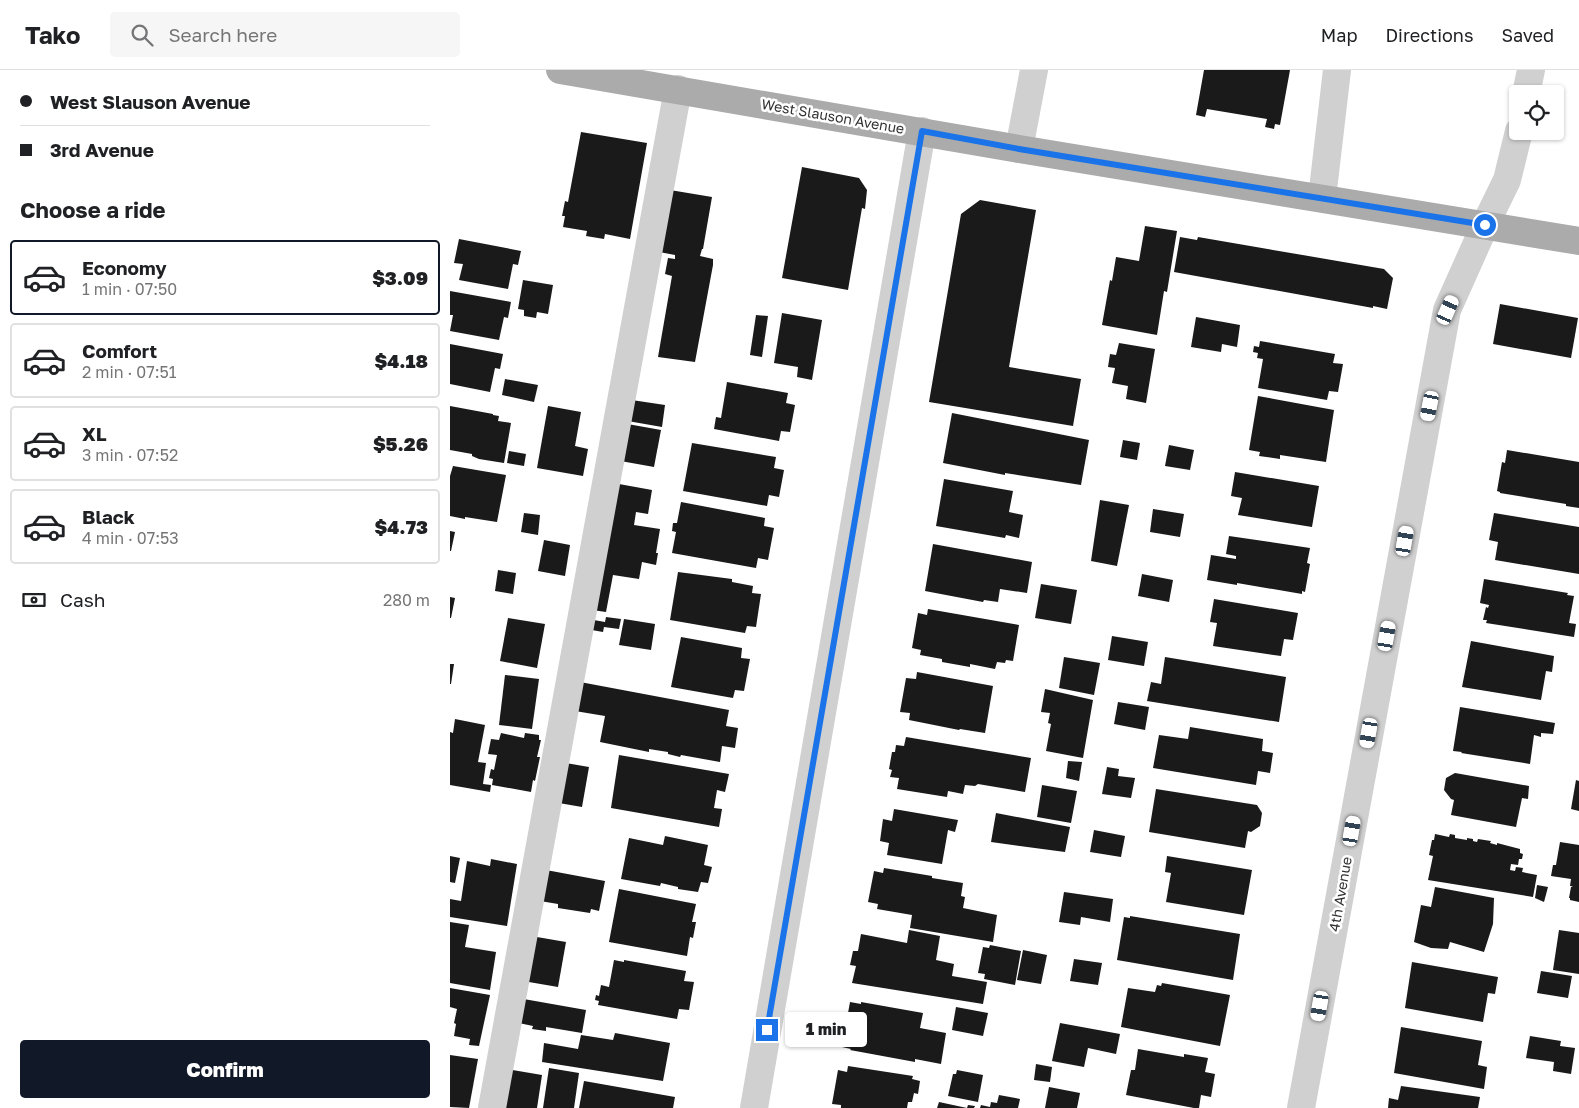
<!DOCTYPE html>
<html lang="en">
<head>
<meta charset="utf-8">
<style>
	:root { --surface:#fff; --page:#f6f6f6; --text:#202124; --muted:#757577; --line:#e0e0e0; --accent:#111827 }
	body { margin:0; font-family:"Golos Text",sans-serif; background:var(--page); color:var(--text); height:100vh; display:flex; flex-direction:column; font-size:19px; white-space:nowrap }
	* { box-sizing:border-box; margin:0 }
	p { font-size:16px; color:var(--muted) }
	.icon { flex:none; width:28px; height:28px; fill:none; stroke:currentColor; stroke-width:2; stroke-linecap:round; stroke-linejoin:round }
	.map { position:relative; flex:1; overflow:hidden }
	.details { display:flex; flex-direction:column; background:var(--surface); width:450px }
	.details>* { flex:none }
	.top-card { display:grid; align-content:center; height:110px; padding:0 20px; background:var(--surface) }
	.tools { position:absolute; left:1059px; top:15px; display:grid; gap:10px }
	.tools a { display:grid; place-items:center; width:55px; height:55px; border-radius:5px; background:var(--surface); box-shadow:0 1px 4px #0004; font-size:25px }
	.end { position:absolute; width:22px; height:22px; margin:-11px; border:6px solid #1a73e8; background:#fff; box-shadow:0 0 0 2px #fff }
	.from { border-radius:50% }
	.bubble { position:absolute; height:35px; border-radius:5px; background:var(--surface); box-shadow:0 1px 4px #0004; font-size:16px; font-weight:800; line-height:35px; text-align:center }
	.car { position:absolute; width:15px; height:30px; margin:-15px -8px; border-radius:6px; box-shadow:0 0 4px 1px #0007; background:linear-gradient(#fff 24%,#345 0 40%,#fff 0 76%,#345 0 86%,#fff 0) }
	.top-card b { display:flex; align-items:center; gap:18px; height:48px; font-size:19px }
	.top-card b+b { border-top:1px solid var(--line) }
	.top-card i { width:12px; height:12px; background:var(--text) }
	ul { padding:0; list-style:none }
	li { display:flex; align-items:center; gap:15px; height:75px; margin:0 10px 8px; padding:0 10px; border:2px solid var(--line); border-radius:5px }
	li div { flex:1 }
	li b { display:block; font-size:19px }
	li em { font-style:normal; font-weight:800 }
	li.current { border-color:var(--accent) }
	li>.icon { width:45px; height:45px; stroke-width:1.5 }
	h2 { padding:0 20px; font-size:22px; line-height:60px }
	.pay { display:flex; align-items:center; gap:12px; height:55px; padding:0 20px; font-size:19px }
	.pay p { margin-inline-start:auto }
	.cta { display:flex; gap:10px; margin-top:auto; padding:10px 20px }
	.cta a { flex:1; height:58px; border-radius:5px; background:var(--accent); color:#fff; font-size:20px; font-weight:800; line-height:58px; text-align:center }
	header { display:flex; align-items:center; gap:30px; box-sizing:border-box; height:70px; padding:0 25px; background:var(--surface); border-bottom:1px solid var(--line) }
	header strong { font-size:24px }
	nav { display:flex; gap:28px; margin-inline-start:auto; font-size:18px }
	.search { width:350px; height:45px; background:var(--page); display:flex; align-items:center; gap:12px; box-sizing:border-box; padding:0 18px; border-radius:5px; color:var(--muted); font-size:19px }
	main { display:flex; flex:1; min-height:0 }
	.map>svg:first-child { display:block }
	.building { fill:#1a1a1a }
	.lines { fill:none; stroke-linecap:round; stroke-linejoin:round }
	.minor { stroke:#d0d0d0; stroke-width:28 }
	.major { stroke:#ababab; stroke-width:28 }
	.route { stroke:#1a73e8; stroke-width:6 }
	.labels { text-anchor:middle; dominant-baseline:central; stroke-width:5; stroke-linejoin:round; paint-order:stroke }
	.street-label { font-size:14px; fill:#333; stroke:#fff }
</style>
</head>
<body>
<header>
<strong>Tako</strong>
<div class="search"><svg class="icon" aria-label="search" viewBox="0 0 24 24"><circle cx="10" cy="10" r="6"/><path d="M15 15l6 6"/></svg>Search here</div>
<nav><a>Map</a><a>Directions</a><a>Saved</a></nav>
</header>
<main>
<section class="details">
<div class="top-card">
<b><i class="from"></i>West Slauson Avenue</b>
<b><i></i>3rd Avenue</b>
</div>
<h2>Choose a ride</h2>
<ul>
<li class="current"><svg class="icon" aria-label="car" viewBox="0 0 24 24"><path d="M5 17H2v-5l4-1 3-4h7l3 4 3 1v5h-3M9 17h6M6 11h13"/><circle cx="7" cy="17" r="2"/><circle cx="17" cy="17" r="2"/></svg><div><b>Economy</b><p>1 min · 07:50</p></div><em>$3.09</em></li>
<li><svg class="icon" aria-label="car" viewBox="0 0 24 24"><path d="M5 17H2v-5l4-1 3-4h7l3 4 3 1v5h-3M9 17h6M6 11h13"/><circle cx="7" cy="17" r="2"/><circle cx="17" cy="17" r="2"/></svg><div><b>Comfort</b><p>2 min · 07:51</p></div><em>$4.18</em></li>
<li><svg class="icon" aria-label="car" viewBox="0 0 24 24"><path d="M5 17H2v-5l4-1 3-4h7l3 4 3 1v5h-3M9 17h6M6 11h13"/><circle cx="7" cy="17" r="2"/><circle cx="17" cy="17" r="2"/></svg><div><b>XL</b><p>3 min · 07:52</p></div><em>$5.26</em></li>
<li><svg class="icon" aria-label="car" viewBox="0 0 24 24"><path d="M5 17H2v-5l4-1 3-4h7l3 4 3 1v5h-3M9 17h6M6 11h13"/><circle cx="7" cy="17" r="2"/><circle cx="17" cy="17" r="2"/></svg><div><b>Black</b><p>4 min · 07:53</p></div><em>$4.73</em></li>
</ul>
<div class="pay"><svg class="icon" aria-label="cash" viewBox="0 0 24 24"><path d="M3 7h18v10H3z"/><circle cx="12" cy="12" r="2"/></svg>Cash<p>280 m</p></div>
<div class="cta"><a>Confirm</a></div>
</section>
<div class="map">
<svg width="1129" height="1038" viewBox="0 0 1129 1038">
	<rect width="100%" height="100%" fill="#fff"/>
	<g class="building">
		<polygon points="754,0 840,0 830,55 825,54 824,59 815,57 817,49 757,39 755,47 746,45"/>
		<polygon points="131,62 197,73 180,169 155,164 154,169 136,166 137,161 113,157 115,146 112,146 115,131 118,132"/>
		<polygon points="352,97 409,108 417,120 415,139 412,138 398,220 332,208"/>
		<polygon points="214,119 262,127 253,179 252,179 250,186 263,189 263,195 245,292 208,287 222,206 215,204 218,188 225,189 225,185 204,181"/>
		<polygon points="530,130 586,140 559,297 631,309 623,356 479,332 511,144"/>
		<polygon points="695,156 727,161 717,222 714,221 707,265 652,255 660,210 662,211 666,187 689,191"/>
		<polygon points="730,167 747,170 748,167 934,199 943,208 937,239 923,236 923,238 724,202"/>
		<polygon points="9,169 71,181 68,195 63,194 58,219 9,210 13,194 4,193"/>
		<polygon points="73,210 103,215 98,244 87,242 86,248 74,246 74,240 68,239"/>
		<polygon points="0,221 61,232 58,248 54,247 49,270 0,261 3,245 0,245"/>
		<polygon points="1050,234 1128,248 1121,288 1043,274"/>
		<polygon points="332,243 372,250 362,310 347,307 348,297 324,293"/>
		<polygon points="306,245 318,246 312,287 300,285"/>
		<polygon points="746,247 790,255 787,277 772,274 771,282 741,277"/>
		<polygon points="810,271 885,284 883,293 893,294 888,322 879,321 877,330 808,318 813,289 807,288 808,283 803,282 804,276 809,277"/>
		<polygon points="669,273 705,279 696,333 676,329 678,316 662,313 665,298 658,297 660,284 666,285"/>
		<polygon points="0,274 53,284 50,299 45,298 40,322 0,314"/>
		<polygon points="55,309 88,315 84,332 52,325"/>
		<polygon points="277,312 338,323 336,333 345,335 340,362 331,361 329,371 264,359 266,347 271,348"/>
		<polygon points="808,326 884,340 876,392 830,385 830,389 809,386 810,382 799,380"/>
		<polygon points="175,329 215,335 212,357 172,350"/>
		<polygon points="0,336 43,344 43,345 49,346 48,351 61,353 54,393 29,389 22,386 22,384 0,380"/>
		<polygon points="98,336 131,342 125,376 138,379 133,406 87,398"/>
		<polygon points="502,343 639,370 631,415 555,403 555,405 493,393"/>
		<polygon points="172,353 211,360 204,397 165,390"/>
		<polygon points="673,370 690,373 687,390 670,387"/>
		<polygon points="242,373 326,387 324,398 334,400 329,427 319,425 317,436 233,421"/>
		<polygon points="719,375 744,380 740,400 715,396"/>
		<polygon points="1057,380 1129,392 1129,438 1116,436 1116,434 1050,423 1050,422 1047,421 1052,392 1055,393"/>
		<polygon points="59,381 76,384 74,396 57,393"/>
		<polygon points="3,396 56,405 47,452 15,447 15,449 0,446 0,406"/>
		<polygon points="785,402 869,416 862,457 788,445 792,428 781,426"/>
		<polygon points="494,409 563,421 559,442 573,445 569,468 556,465 555,468 486,456"/>
		<polygon points="169,414 202,420 198,444 186,442 184,455 210,459 206,483 208,483 206,495 192,492 189,509 163,505 156,542 135,539"/>
		<polygon points="650,430 679,435 667,496 641,491"/>
		<polygon points="231,432 315,448 314,456 324,458 318,490 308,488 306,498 222,483 226,462 222,461 223,453 227,453"/>
		<polygon points="703,439 734,444 730,467 700,462"/>
		<polygon points="74,443 90,445 88,465 71,462"/>
		<polygon points="1044,443 1129,457 1129,504 1045,490 1048,472 1039,470"/>
		<polygon points="0,461 5,462 1,481 0,481"/>
		<polygon points="779,466 860,478 857,493 860,494 855,522 852,521 852,524 787,513 787,515 757,510 761,485 786,489 786,486 776,484"/>
		<polygon points="94,470 120,475 115,506 88,501"/>
		<polygon points="483,474 582,492 577,523 550,519 548,532 534,530 533,532 475,521"/>
		<polygon points="48,500 66,503 63,524 45,521"/>
		<polygon points="228,502 282,509 282,512 303,516 302,523 311,524 306,557 297,556 295,563 220,550"/>
		<polygon points="692,504 723,510 719,532 688,526"/>
		<polygon points="1034,509 1118,523 1117,525 1124,526 1119,553 1126,554 1124,567 1036,553 1037,550 1033,550 1036,537 1038,538 1039,535 1030,533"/>
		<polygon points="591,514 627,520 621,554 585,548"/>
		<polygon points="0,527 5,528 1,548 0,548"/>
		<polygon points="764,529 848,543 843,570 834,569 831,586 763,576 767,553 760,552"/>
		<polygon points="478,539 569,555 563,591 556,590 555,593 547,592 545,599 520,594 520,597 492,592 492,589 470,585 471,580 462,578 468,543 477,545"/>
		<polygon points="156,547 171,549 169,559 154,557 153,562 136,559 138,549 155,552"/>
		<polygon points="58,548 95,554 87,598 50,591"/>
		<polygon points="174,549 205,554 201,580 169,575"/>
		<polygon points="662,566 698,572 694,596 658,590"/>
		<polygon points="231,567 292,578 291,588 300,589 294,621 285,620 283,628 221,617"/>
		<polygon points="1021,571 1104,586 1102,602 1096,601 1091,630 1012,617"/>
		<polygon points="614,587 650,593 644,625 609,618"/>
		<polygon points="715,587 836,607 829,652 697,631 701,612 711,614"/>
		<polygon points="0,594 4,594 1,614 0,614"/>
		<polygon points="467,602 543,616 535,663 510,659 509,660 459,650 460,643 450,642 456,608 466,609"/>
		<polygon points="55,605 89,609 82,659 49,655"/>
		<polygon points="130,612 279,640 276,656 288,658 285,678 272,676 270,692 231,685 230,687 218,684 218,682 199,679 199,682 150,672 155,646 125,641"/>
		<polygon points="595,619 643,630 633,688 596,681 601,654 598,653 600,643 591,642"/>
		<polygon points="668,632 699,637 695,660 664,654"/>
		<polygon points="1010,637 1105,653 1103,664 1091,663 1091,667 1084,665 1080,694 1011,683 1012,682 1003,681"/>
		<polygon points="5,649 35,655 28,692 36,693 33,714 41,715 40,722 0,715 0,662 3,663"/>
		<polygon points="740,657 813,669 812,681 823,683 820,703 808,701 806,715 703,698 709,665 738,669"/>
		<polygon points="51,663 74,668 75,663 89,665 89,670 91,670 87,687 90,687 85,711 83,710 81,722 42,715 43,709 39,708 41,699 44,700 47,685 38,684 41,669 49,670"/>
		<polygon points="456,667 581,688 575,722 528,714 525,716 515,715 513,724 498,721 497,727 447,719 449,708 440,707 442,700 439,699 442,682 445,682 446,675 454,676"/>
		<polygon points="169,685 279,704 275,722 267,720 264,738 272,739 269,757 161,738"/>
		<polygon points="618,691 632,692 629,711 616,708"/>
		<polygon points="110,692 139,697 132,737 103,732"/>
		<polygon points="657,697 669,699 668,706 685,708 681,728 652,724"/>
		<polygon points="1005,703 1079,716 1078,729 1072,728 1066,757 1001,745 1004,730 1001,729 994,720 996,708"/>
		<polygon points="1126,710 1129,711 1129,741 1121,739"/>
		<polygon points="592,715 627,721 621,753 587,747"/>
		<polygon points="706,719 807,735 812,743 810,756 801,762 798,761 795,778 699,762"/>
		<polygon points="444,739 508,750 505,762 498,760 492,794 437,785 439,773 430,771 433,749 442,751"/>
		<polygon points="546,743 620,757 615,782 541,772"/>
		<polygon points="644,760 675,766 671,787 640,782"/>
		<polygon points="985,764 999,767 1000,764 1005,765 1005,768 1017,770 1017,768 1023,769 1023,771 1027,772 1028,769 1041,771 1040,773 1047,775 1047,773 1070,779 1070,783 1073,784 1072,789 1069,789 1068,795 1061,794 1060,800 1065,801 1066,797 1073,798 1072,802 1087,805 1083,827 978,810 983,786 979,785 982,770 984,770"/>
		<polygon points="215,766 258,775 254,795 262,797 258,813 251,812 248,822 228,819 228,817 211,813 210,816 171,809 179,768 213,775"/>
		<polygon points="1110,772 1129,775 1129,832 1120,830 1120,828 1119,828 1121,817 1123,816 1120,816 1121,809 1101,806 1103,795 1106,795"/>
		<polygon points="0,786 10,788 5,813 0,812"/>
		<polygon points="717,786 802,800 794,845 716,832 721,803 715,802"/>
		<polygon points="41,789 67,794 57,856 0,847 0,829 11,831 17,791 40,796"/>
		<polygon points="434,798 482,806 482,808 513,813 511,826 515,827 513,838 547,845 543,872 460,858 462,845 427,839 428,834 418,832 424,801 433,803"/>
		<polygon points="96,800 155,811 149,841 141,839 140,843 108,838 108,834 90,831"/>
		<polygon points="1087,815 1098,817 1094,832 1085,828"/>
		<polygon points="985,817 1044,828 1043,854 1034,882 1000,872 998,879 981,878 964,872 971,835 981,837"/>
		<polygon points="169,819 246,834 242,852 246,852 243,868 240,867 237,886 159,872"/>
		<polygon points="614,822 663,829 660,852 631,847 630,855 609,852"/>
		<polygon points="680,846 790,864 783,910 667,890 674,847 680,848"/>
		<polygon points="0,852 19,855 15,877 46,882 40,920 0,913"/>
		<polygon points="459,860 490,866 486,890 504,894 502,906 537,912 533,934 402,913 406,896 400,895 403,881 408,881 411,864 457,873"/>
		<polygon points="1109,860 1129,863 1129,904 1103,900"/>
		<polygon points="81,866 116,872 108,917 73,911"/>
		<polygon points="540,875 571,881 565,915 534,909 535,904 528,903 533,877 539,878"/>
		<polygon points="573,880 597,885 591,914 567,910"/>
		<polygon points="624,889 652,893 648,915 620,911"/>
		<polygon points="164,890 174,892 174,890 236,901 234,911 244,912 239,940 229,939 227,949 148,935 149,931 145,930 146,925 149,926 151,915 159,917"/>
		<polygon points="962,892 1048,907 1045,924 1038,923 1033,952 955,938"/>
		<polygon points="1091,901 1122,906 1118,928 1087,923"/>
		<polygon points="712,913 780,925 770,976 671,957 678,918 705,922 707,915 711,916"/>
		<polygon points="0,918 40,925 29,976 19,975 20,969 4,966 6,954 4,953 7,939 0,937"/>
		<polygon points="68,928 136,940 132,963 96,957 96,961 82,959 83,956 64,952"/>
		<polygon points="400,932 411,934 411,932 473,943 470,958 496,963 491,994 465,989 465,992 400,980 401,979 392,977"/>
		<polygon points="506,937 538,943 533,966 502,960"/>
		<polygon points="610,953 670,964 666,984 638,978 634,997 602,991"/>
		<polygon points="951,957 1032,971 1028,995 1037,997 1034,1019 944,1003"/>
		<polygon points="165,963 220,973 213,1011 92,992 94,973 128,979 131,965 163,970"/>
		<polygon points="1080,966 1111,971 1110,976 1125,978 1121,1004 1103,1001 1104,992 1076,988"/>
		<polygon points="688,979 734,987 734,984 758,988 755,1002 765,1004 761,1027 751,1025 749,1038 744,1038 676,1025 681,1000 685,1000"/>
		<polygon points="0,985 28,989 19,1038 0,1037"/>
		<polygon points="586,994 602,997 600,1012 584,1010"/>
		<polygon points="398,996 463,1006 462,1009 470,1011 468,1024 464,1023 462,1032 458,1032 457,1038 391,1038 391,1035 382,1034 388,1000 397,1002"/>
		<polygon points="99,998 129,1003 124,1038 93,1038"/>
		<polygon points="56,999 92,1005 87,1038 49,1038"/>
		<polygon points="507,1000 533,1005 528,1032 498,1026 503,1004 506,1004"/>
		<polygon points="134,1011 225,1027 223,1038 129,1038"/>
		<polygon points="951,1016 1030,1027 1028,1038 938,1038 939,1028 948,1030"/>
		<polygon points="599,1017 630,1023 627,1038 595,1038"/>
		<polygon points="549,1025 570,1029 568,1038 530,1038 531,1035 540,1037 541,1032 547,1033"/>
		<polygon points="489,1032 517,1038 518,1035 525,1036 524,1038 487,1038"/>
	</g>
	<g class="lines">
		<g class="minor">
			<polyline points="1076,24 1081,0"/>
			<polyline points="569,79 584,0"/>
			<polyline points="872,128 887,0"/>
			<polyline points="42,1038 228,19"/>
			<polyline points="304,1038 472,61"/>
			<polyline points="851,1038 997,240 1035,155 1057,110 1069,61"/>
		</g>
		<polyline class="major" points="110,0 569,79 1129,171"/>
	</g>
	<g class="lines">
		<polyline class="route" points="317,960 472,61 569,79 1035,155"/>
	</g>
	<g class="labels">
		<g class="street-label">
			<text transform="translate(383 46) rotate(10)">West Slauson Avenue</text>
			<text transform="translate(890 824) rotate(-80)">4th Avenue</text>
		</g>
	</g>
</svg>
<div class="tools">
<a><svg class="icon" aria-label="locate" viewBox="0 0 24 24"><circle cx="12" cy="12" r="6"/><path d="M12 2v4M12 18v4M2 12h4M18 12h4"/></svg></a>
</div>
<i class="end from" style="left:1035px;top:155px"></i>
<i class="end" style="left:317px;top:960px"></i>
<div class="bubble" style="left:335px;top:942px;width:82px">1 min</div>
<i class="car" style="left:998px;top:240px;rotate:24deg"></i>
<i class="car" style="left:980px;top:336px;rotate:191deg"></i>
<i class="car" style="left:955px;top:471px;rotate:10deg"></i>
<i class="car" style="left:937px;top:566px;rotate:10deg"></i>
<i class="car" style="left:919px;top:663px;rotate:190deg"></i>
<i class="car" style="left:902px;top:761px;rotate:10deg"></i>
<i class="car" style="left:870px;top:936px;rotate:190deg"></i>
</div>
</main>
</body>
</html>
